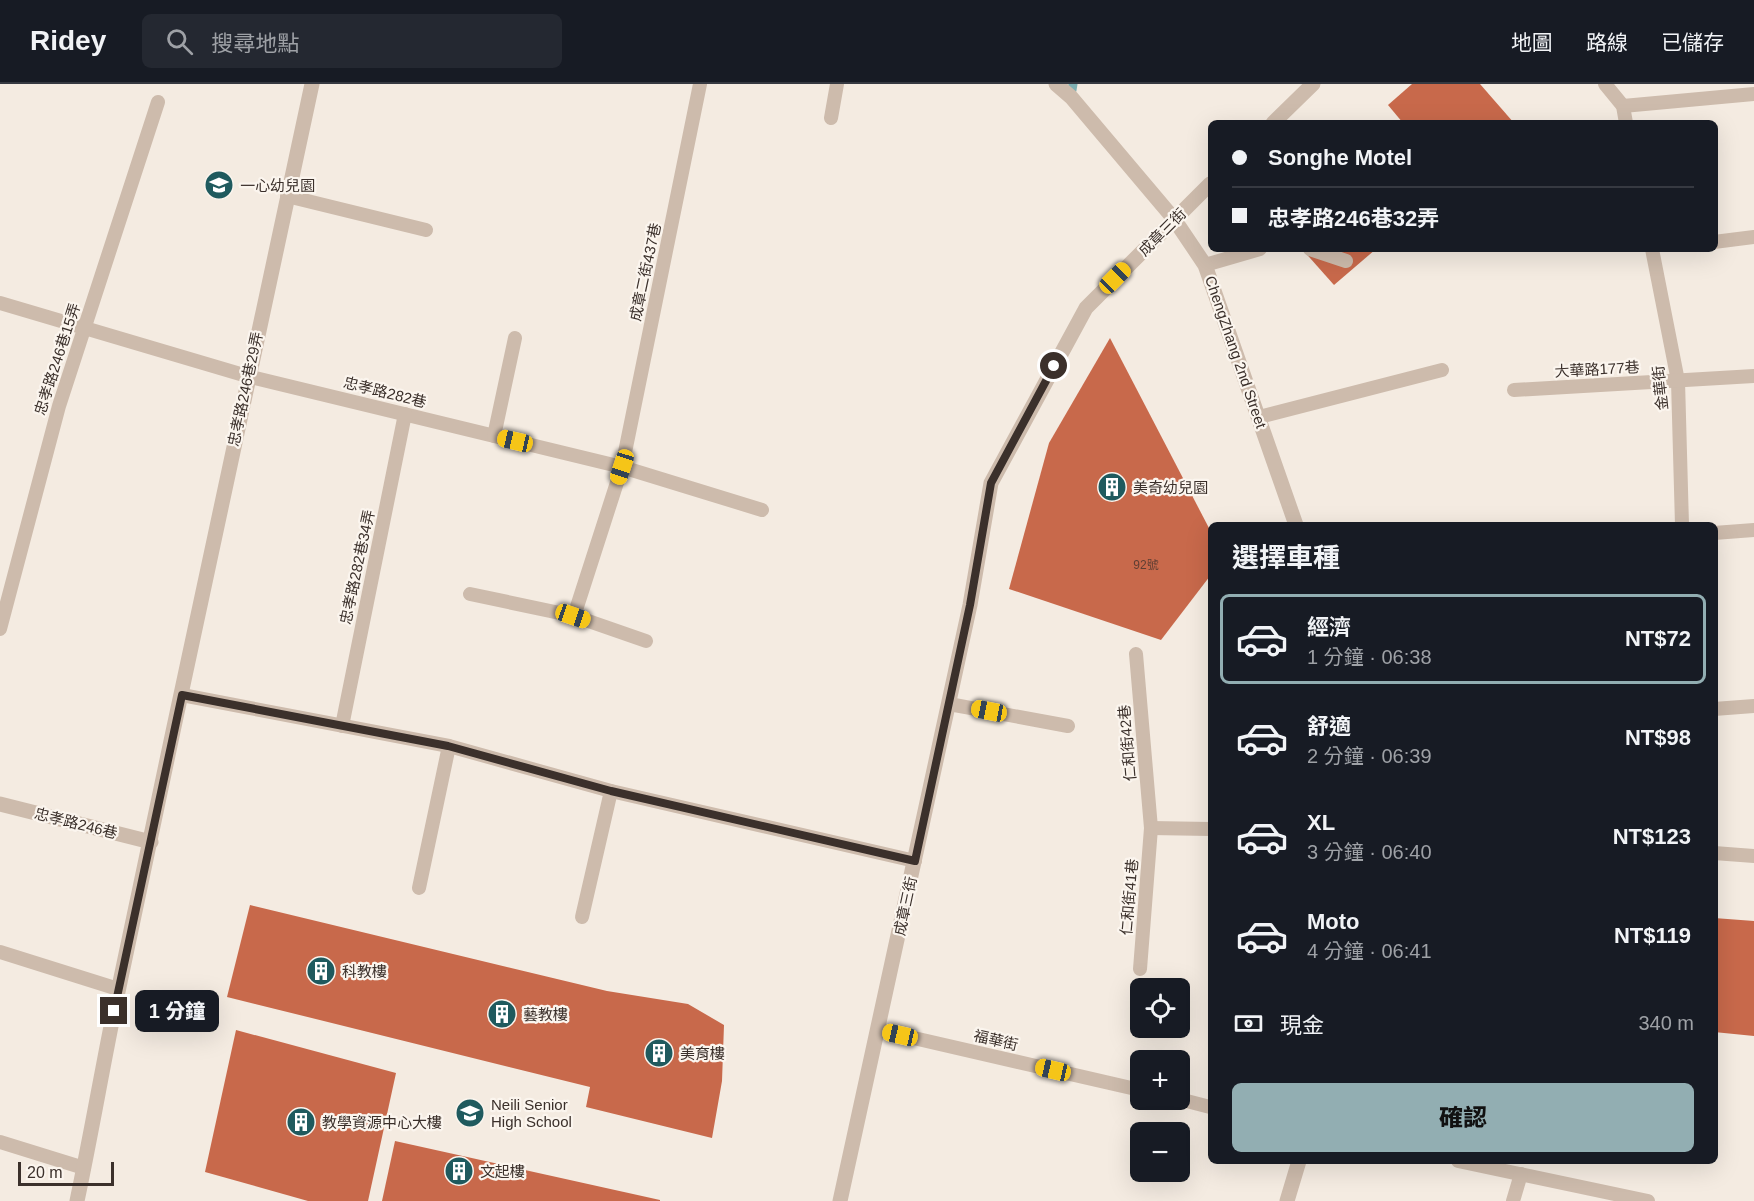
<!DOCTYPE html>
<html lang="zh-TW">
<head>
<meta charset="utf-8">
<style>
	:root { --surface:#171b24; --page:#242831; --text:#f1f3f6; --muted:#9ea1a6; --line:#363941; --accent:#92aeb2 }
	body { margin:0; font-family:Helvetica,"Noto Sans TC",sans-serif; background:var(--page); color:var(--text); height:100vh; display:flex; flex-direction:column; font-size:22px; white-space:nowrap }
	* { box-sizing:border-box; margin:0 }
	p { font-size:20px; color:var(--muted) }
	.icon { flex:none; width:33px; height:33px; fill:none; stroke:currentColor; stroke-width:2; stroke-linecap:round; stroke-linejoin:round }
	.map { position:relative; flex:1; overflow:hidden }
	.side { position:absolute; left:1208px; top:438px; width:510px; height:642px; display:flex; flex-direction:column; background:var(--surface); border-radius:9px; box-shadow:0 6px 24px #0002 }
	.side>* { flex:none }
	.guide { position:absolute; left:1208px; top:36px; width:510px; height:132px; border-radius:9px; box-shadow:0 6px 24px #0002; display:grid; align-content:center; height:132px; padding:0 24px; background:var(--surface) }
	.fabs { position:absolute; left:1130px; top:894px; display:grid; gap:12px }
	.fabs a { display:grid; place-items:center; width:60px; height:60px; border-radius:9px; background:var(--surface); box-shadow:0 6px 24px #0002; font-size:30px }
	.scale { position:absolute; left:18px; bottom:15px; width:96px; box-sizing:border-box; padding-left:6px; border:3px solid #3b302b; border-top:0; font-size:16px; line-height:21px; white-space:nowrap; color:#3b302b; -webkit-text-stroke:4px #fbf5ee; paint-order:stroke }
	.end { position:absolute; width:27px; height:27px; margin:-14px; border:8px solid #3b302b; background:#fff; box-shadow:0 0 0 3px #fff }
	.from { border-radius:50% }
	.bubble { position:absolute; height:42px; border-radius:9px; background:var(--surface); box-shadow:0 6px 24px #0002; font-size:20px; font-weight:800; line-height:42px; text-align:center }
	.car { position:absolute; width:18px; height:36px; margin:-18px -9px; border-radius:8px; box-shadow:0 0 4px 2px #0007; background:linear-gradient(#f5c518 24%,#345 0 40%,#f5c518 0 76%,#345 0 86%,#f5c518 0) }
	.guide b { display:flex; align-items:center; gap:21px; height:57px; font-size:22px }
	.guide b+b { border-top:2px solid var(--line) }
	.guide i { width:15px; height:15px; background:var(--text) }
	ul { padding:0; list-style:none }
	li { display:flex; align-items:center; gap:18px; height:90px; margin:0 12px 9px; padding:0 12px; border:3px solid transparent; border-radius:9px }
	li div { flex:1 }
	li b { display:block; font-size:22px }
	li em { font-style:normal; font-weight:800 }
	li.selected { border-color:var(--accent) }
	li>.icon { width:54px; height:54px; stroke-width:1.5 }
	h2 { padding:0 24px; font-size:27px; line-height:72px }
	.pay { display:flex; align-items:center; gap:15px; height:66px; padding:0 24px; font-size:22px }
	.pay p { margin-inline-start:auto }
	.button { display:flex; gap:12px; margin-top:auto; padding:12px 24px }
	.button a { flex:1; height:69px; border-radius:9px; background:var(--accent); color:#111; font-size:24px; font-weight:800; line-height:69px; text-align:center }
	header { display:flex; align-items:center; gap:36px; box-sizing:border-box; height:84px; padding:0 30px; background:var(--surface); border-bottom:2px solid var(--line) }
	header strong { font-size:28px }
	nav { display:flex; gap:33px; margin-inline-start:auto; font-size:21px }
	.search { width:420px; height:54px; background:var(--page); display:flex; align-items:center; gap:15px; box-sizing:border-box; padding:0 21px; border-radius:9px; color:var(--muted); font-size:22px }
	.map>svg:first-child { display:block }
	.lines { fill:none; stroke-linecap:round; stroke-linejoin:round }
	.stream { stroke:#7fb0b2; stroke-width:9 }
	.building { fill:#c8694b }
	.lane { stroke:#cdbbac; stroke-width:14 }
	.street { stroke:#cdbbac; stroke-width:15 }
	.route { stroke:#3b302b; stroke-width:8 }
	.labels { text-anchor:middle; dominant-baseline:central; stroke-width:4.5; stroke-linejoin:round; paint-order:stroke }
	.number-label { font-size:12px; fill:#5e3e33 }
	.poi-label { font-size:15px; fill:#3b302b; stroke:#fbf5ee; text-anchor:start }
	.street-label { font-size:15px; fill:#3b302b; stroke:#fbf5ee }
</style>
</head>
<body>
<header>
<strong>Ridey</strong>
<div class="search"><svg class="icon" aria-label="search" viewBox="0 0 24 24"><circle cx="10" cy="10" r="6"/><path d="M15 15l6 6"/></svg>搜尋地點</div>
<nav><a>地圖</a><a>路線</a><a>已儲存</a></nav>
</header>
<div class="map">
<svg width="1754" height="1117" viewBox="0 0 1754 1117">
	<rect width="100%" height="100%" fill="#f4ebe1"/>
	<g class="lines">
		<polyline class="stream" points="1072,6 1073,0"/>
	</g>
	<g class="building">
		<polygon points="1412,0 1480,0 1514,39 1403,39 1388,21"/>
		<polygon points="1302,165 1376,165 1334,201"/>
		<polygon points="1110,254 1210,446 1210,492 1161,556 1009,505 1049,359"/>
		<polygon points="250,821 607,907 688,920 724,941 722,997 712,1054 586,1023 590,1003 227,913"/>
		<polygon points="1714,834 1754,837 1754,952 1714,948"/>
		<polygon points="236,946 396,989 368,1117 308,1117 205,1088"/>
		<polygon points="395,1057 660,1116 660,1117 382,1117"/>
	</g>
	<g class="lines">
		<g class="lane">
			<polyline points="1605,0 1623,22 1626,39"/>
			<polyline points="1623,22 1754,10"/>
			<polyline points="831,34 837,0"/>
			<polyline points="287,112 426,146"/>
			<polyline points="1714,158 1754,153"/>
			<polyline points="1310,165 1346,177"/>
			<polyline points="1652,165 1678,297 1682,441"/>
			<polyline points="1205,181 1260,165"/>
			<polyline points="0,219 247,292 622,383 762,426"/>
			<polyline points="1514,306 1754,292"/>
			<polyline points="1259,333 1442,286"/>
			<polyline points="494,352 515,254"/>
			<polyline points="1714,449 1754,446"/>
			<polyline points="470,510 574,532 622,383 700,0"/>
			<polyline points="574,532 646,557"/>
			<polyline points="0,545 59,322 158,18"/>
			<polyline points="1136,570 1151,744 1140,885"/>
			<polyline points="182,611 449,662 611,707 915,777"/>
			<polyline points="949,620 1068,642"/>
			<polyline points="1714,625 1754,622"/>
			<polyline points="342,642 405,330"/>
			<polyline points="1151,744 1210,745"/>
			<polyline points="1714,769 1754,772"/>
			<polyline points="419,804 449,662"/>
			<polyline points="582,833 611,707"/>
			<polyline points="0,868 118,905"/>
			<polyline points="879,946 1140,1006"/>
			<polyline points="1179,1015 1210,1023"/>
			<polyline points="0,1058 84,1084"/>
			<polyline points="1458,1077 1648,1117"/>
			<polyline points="1513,1117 1521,1090"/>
		</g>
		<g class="street">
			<polyline points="1056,0 1071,13 1174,135 1205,181 1296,441"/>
			<polyline points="1273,39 1313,0"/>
			<polyline points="0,720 151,758"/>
			<path d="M77 1117C92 1046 104 974 119 903 183 602 245 301 312 0"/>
			<polyline points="840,1117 970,521 991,399 1086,224 1210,100"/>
			<polyline points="1287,1117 1299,1077"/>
		</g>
	</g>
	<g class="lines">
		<polyline class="route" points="114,927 182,611 448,662 611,707 915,777 970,521 991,399 1054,282"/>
	</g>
	<defs>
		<g id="school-disc" transform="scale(1.5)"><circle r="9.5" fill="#1f5a5e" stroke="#fbf5ee"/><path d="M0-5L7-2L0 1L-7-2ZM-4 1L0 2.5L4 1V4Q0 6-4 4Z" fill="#fff"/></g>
		<g id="building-disc" transform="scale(1.5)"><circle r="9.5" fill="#1f5a5e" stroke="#fbf5ee"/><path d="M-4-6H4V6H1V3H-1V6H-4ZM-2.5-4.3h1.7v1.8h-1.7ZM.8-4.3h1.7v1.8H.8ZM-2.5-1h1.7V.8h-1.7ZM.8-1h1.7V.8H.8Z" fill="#fff"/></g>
	</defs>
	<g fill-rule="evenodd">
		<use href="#school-disc" x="219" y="101"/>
		<use href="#building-disc" x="1112" y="403"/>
		<use href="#building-disc" x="321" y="887"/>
		<use href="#building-disc" x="502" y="930"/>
		<use href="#building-disc" x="659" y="969"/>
		<use href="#school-disc" x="470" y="1029"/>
		<use href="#building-disc" x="301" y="1038"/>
		<use href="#building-disc" x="459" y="1087"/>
	</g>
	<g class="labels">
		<g class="number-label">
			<text x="1146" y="481">92號</text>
		</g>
		<g class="poi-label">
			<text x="240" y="101">一心幼兒園</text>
			<text x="1133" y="403">美奇幼兒園</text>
			<text x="342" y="887">科教樓</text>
			<text x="523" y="930">藝教樓</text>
			<text x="680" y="969">美育樓</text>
			<text x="491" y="1020">Neili Senior<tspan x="491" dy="17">High School</tspan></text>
			<text x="322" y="1038">教學資源中心大樓</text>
			<text x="480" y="1087">文起樓</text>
		</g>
		<g class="street-label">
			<text transform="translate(1162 148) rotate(-45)">成章三街</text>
			<text transform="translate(645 188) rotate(-78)">成章二街437巷</text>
			<text transform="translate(1236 268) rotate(71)">ChengZhang 2nd Street</text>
			<text transform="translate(57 275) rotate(-72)">忠孝路246巷15弄</text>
			<text transform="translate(1597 285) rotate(-3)">大華路177巷</text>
			<text transform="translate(1660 304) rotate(-96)">金華街</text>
			<text transform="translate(245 305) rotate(-78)">忠孝路246巷29弄</text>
			<text transform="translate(385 308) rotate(14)">忠孝路282巷</text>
			<text transform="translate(357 483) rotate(-78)">忠孝路282巷34弄</text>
			<text transform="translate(1127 659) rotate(-95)">仁和街42巷</text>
			<text transform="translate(76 739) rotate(14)">忠孝路246巷</text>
			<text transform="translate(1129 813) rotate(-85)">仁和街41巷</text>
			<text transform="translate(905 822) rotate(-78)">成章三街</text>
			<text transform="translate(996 956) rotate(13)">福華街</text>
		</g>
	</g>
</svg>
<div class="fabs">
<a><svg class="icon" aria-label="locate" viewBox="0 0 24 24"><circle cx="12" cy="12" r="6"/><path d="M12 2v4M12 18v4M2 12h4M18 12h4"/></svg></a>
<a>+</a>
<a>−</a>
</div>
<div class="scale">20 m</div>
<i class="end from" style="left:1054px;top:282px"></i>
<i class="end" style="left:114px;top:927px"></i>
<div class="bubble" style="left:135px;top:906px;width:84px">1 分鐘</div>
<i class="car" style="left:1115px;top:194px;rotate:45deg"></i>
<i class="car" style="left:515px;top:357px;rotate:283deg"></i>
<i class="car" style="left:622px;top:383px;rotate:198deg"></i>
<i class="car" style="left:573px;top:532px;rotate:109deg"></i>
<i class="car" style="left:989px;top:627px;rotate:281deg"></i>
<i class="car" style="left:900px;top:951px;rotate:283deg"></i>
<i class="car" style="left:1053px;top:986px;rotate:283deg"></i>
<div class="guide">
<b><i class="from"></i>Songhe Motel</b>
<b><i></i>忠孝路246巷32弄</b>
</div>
<section class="side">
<h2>選擇車種</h2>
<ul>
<li class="selected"><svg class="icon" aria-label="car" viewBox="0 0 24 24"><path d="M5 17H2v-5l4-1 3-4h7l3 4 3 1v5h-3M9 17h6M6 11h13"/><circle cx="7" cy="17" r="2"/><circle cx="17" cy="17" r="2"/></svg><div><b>經濟</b><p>1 分鐘 · 06:38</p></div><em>NT$72</em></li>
<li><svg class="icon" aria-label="car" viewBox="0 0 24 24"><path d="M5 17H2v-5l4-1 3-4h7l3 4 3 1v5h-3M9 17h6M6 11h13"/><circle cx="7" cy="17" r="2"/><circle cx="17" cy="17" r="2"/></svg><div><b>舒適</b><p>2 分鐘 · 06:39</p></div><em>NT$98</em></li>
<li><svg class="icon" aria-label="car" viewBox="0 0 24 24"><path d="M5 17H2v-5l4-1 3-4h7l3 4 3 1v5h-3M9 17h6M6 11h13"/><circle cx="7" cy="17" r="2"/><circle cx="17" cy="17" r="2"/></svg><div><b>XL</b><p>3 分鐘 · 06:40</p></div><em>NT$123</em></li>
<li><svg class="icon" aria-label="car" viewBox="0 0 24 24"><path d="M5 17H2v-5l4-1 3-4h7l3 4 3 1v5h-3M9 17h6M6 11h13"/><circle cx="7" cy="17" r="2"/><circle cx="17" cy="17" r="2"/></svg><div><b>Moto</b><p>4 分鐘 · 06:41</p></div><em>NT$119</em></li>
</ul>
<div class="pay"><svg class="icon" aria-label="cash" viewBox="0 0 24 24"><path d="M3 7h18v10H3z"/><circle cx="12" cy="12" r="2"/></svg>現金<p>340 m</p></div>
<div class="button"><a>確認</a></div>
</section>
</div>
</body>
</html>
